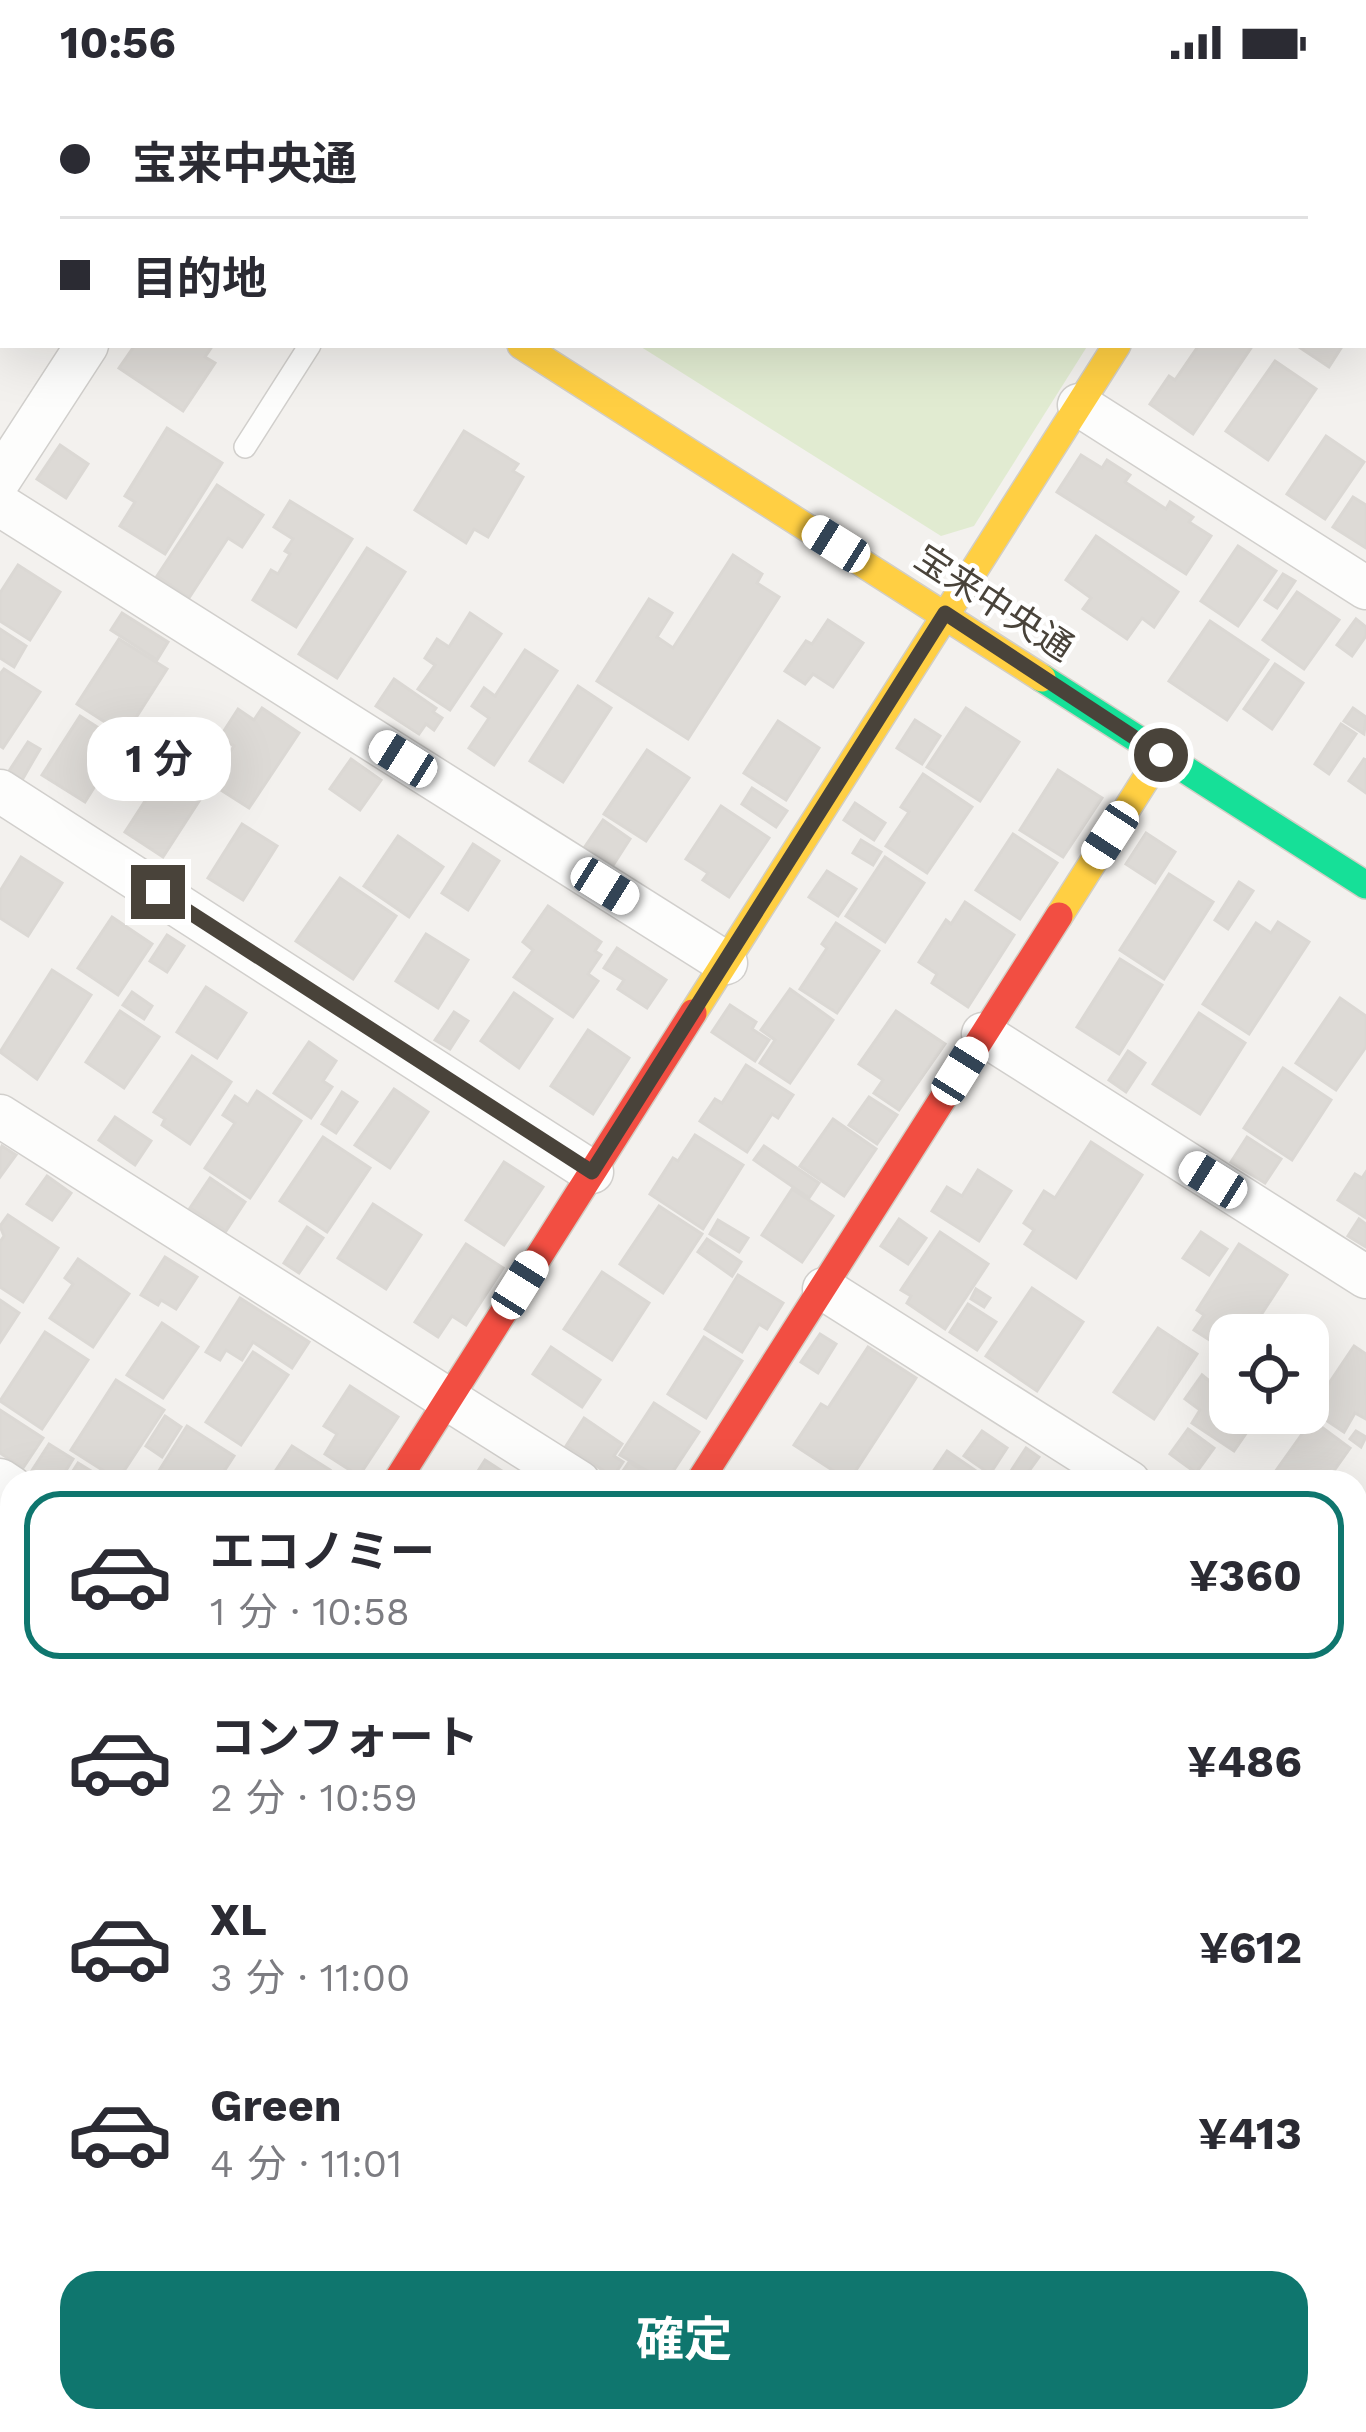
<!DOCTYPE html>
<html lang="ja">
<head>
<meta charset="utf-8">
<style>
	:root { --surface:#fff; --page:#f2f2f3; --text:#2b2b33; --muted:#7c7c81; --line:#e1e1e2; --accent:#0f766e }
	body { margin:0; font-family:"Work Sans","Noto Sans JP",sans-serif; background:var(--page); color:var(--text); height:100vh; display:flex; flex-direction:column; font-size:45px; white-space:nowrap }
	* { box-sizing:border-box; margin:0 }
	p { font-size:39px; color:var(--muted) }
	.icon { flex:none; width:66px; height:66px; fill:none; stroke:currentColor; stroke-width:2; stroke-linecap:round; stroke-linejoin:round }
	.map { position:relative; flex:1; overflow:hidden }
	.sheet { position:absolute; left:0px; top:1386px; width:1368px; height:963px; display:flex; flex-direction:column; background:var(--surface); border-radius:36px 36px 0 0; box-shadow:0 12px 48px #0002 }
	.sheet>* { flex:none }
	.top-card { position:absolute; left:0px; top:0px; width:1368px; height:264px; box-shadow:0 12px 48px #0002; display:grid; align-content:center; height:264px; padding:0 60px; background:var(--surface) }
	.buttons { position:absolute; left:1209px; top:1230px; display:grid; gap:24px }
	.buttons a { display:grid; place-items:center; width:120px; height:120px; border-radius:24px; background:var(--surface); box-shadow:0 12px 48px #0002; font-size:60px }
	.end { position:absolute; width:54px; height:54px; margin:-27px; border:15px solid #49433a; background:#fff; box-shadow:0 0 0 6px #fff }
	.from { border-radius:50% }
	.bubble { position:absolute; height:84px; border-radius:36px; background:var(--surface); box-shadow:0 12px 48px #0002; font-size:39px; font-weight:700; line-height:84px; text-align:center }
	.car { position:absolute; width:36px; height:72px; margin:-36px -18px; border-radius:15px; box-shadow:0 0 9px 3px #0007; background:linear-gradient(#fff 24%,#345 0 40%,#fff 0 76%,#345 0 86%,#fff 0) }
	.top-card b { display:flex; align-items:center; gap:42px; height:114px; font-size:45px }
	.top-card b+b { border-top:3px solid var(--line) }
	.top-card i { width:30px; height:30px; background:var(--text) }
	ul { padding:21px 0 0; list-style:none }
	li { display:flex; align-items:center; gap:36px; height:168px; margin:0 24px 18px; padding:0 36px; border:6px solid transparent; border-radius:36px }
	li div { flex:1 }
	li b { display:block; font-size:45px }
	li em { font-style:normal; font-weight:700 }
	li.active { border-color:var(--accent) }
	li>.icon { width:108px; height:108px; stroke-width:1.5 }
	.button { display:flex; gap:24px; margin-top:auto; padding:24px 60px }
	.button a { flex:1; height:138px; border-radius:36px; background:var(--accent); color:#fff; font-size:48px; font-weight:700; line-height:138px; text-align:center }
	.status { display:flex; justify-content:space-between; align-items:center; height:84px; padding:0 60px; background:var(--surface); direction:ltr }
	.status svg { height:33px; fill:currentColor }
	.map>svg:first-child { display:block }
	.green { fill:#e1ebd1 }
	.building { fill:#dddad6; stroke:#dbd8d4; stroke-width:3 }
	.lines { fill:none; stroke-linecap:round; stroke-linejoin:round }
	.lane-casing { stroke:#d1cfcc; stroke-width:24 }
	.street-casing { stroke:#d1cfcc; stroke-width:45 }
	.fast-casing { stroke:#d2cec5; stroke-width:30 }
	.slow-casing { stroke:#d2cec5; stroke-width:30 }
	.jam-casing { stroke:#d2cec5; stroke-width:30 }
	.lane { stroke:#fdfdfc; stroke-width:21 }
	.street { stroke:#fdfdfc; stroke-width:42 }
	.fast { stroke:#16e098; stroke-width:27 }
	.slow { stroke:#ffcf43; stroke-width:27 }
	.jam { stroke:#f24e42; stroke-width:27 }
	.route { stroke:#49433a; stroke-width:15 }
	.labels { text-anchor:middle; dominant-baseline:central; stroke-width:9; stroke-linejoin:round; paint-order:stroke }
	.street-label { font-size:36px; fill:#49433a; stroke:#fff }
</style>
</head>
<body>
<div class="status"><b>10:56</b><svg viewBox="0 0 49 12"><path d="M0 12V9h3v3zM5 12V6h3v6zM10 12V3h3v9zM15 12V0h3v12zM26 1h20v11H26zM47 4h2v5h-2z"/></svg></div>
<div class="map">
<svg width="1366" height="2348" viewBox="0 0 1366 2348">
	<rect width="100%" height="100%" fill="#f3f1ee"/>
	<g class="green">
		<polygon points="224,0 1252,0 229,3"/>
		<polygon points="638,261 1088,261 974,442 941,452"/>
		<polygon points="12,2294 12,2337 526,2337 543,2348 0,2348 0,2295"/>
	</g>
	<g class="building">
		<polygon points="0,94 3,96 0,144"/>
		<polygon points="135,261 213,261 205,273 215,279 183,327 119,284"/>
		<polygon points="1199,261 1253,261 1193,350 1150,320 1169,292 1175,296"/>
		<polygon points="1296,261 1343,261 1329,283"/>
		<polygon points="1275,277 1316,305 1268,376 1226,347"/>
		<polygon points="167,344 222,379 165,470 120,442 135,418 125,412"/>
		<polygon points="464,347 518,380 513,387 523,393 488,453 474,445 466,459 415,426"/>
		<polygon points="1326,352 1364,378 1325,435 1287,410"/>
		<polygon points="60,361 88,380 66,414 37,395"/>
		<polygon points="1081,371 1102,384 1107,376 1130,391 1125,398 1166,425 1170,418 1193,433 1189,438 1211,452 1186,490 1057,408"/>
		<polygon points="217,401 263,431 242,463 228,454 189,514 157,492"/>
		<polygon points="1353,413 1366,421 1366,464 1333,443"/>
		<polygon points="290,417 352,455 296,543 253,516 271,486 278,490 290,470 285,467 293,455 274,443"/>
		<polygon points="1096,452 1178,508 1154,543 1142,534 1127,555 1083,525 1091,514 1066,496"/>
		<polygon points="1238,462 1276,487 1238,542 1201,517"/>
		<polygon points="367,464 405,488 337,594 299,570"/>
		<polygon points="733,471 762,490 757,499 779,513 688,655 597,597 649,515 672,529 657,553 673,564"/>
		<polygon points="18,481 60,508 30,556 0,537 0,509"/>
		<polygon points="1283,490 1295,497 1277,524 1265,516"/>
		<polygon points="1297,508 1339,536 1304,585 1263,556"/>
		<polygon points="122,529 168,558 157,576 111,546"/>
		<polygon points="470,529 501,550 450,626 418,605 435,581 425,574 437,555 449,563"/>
		<polygon points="1356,535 1366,543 1366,552 1352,572 1337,561"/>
		<polygon points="828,536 863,559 833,603 813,590 805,600 785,587 806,557 812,560"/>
		<polygon points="1210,537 1268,576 1227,636 1169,597"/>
		<polygon points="0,545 26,562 14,583 0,574"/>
		<polygon points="119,555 167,585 125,651 77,620"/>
		<polygon points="525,566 557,587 494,681 469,664 489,634 472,622 484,604 495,612"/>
		<polygon points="1275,580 1303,599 1272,645 1244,625"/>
		<polygon points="4,585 40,608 3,664 0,662 0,590"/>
		<polygon points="394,595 436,624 433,628 442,634 434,646 426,640 419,650 376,622"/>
		<polygon points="578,602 611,624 563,698 530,677"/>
		<polygon points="262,624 299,649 249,724 210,699 234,662 220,653 238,625 254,636"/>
		<polygon points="966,624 1019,658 980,717 927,683"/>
		<polygon points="1353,624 1366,633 1364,650 1344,637"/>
		<polygon points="80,632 122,659 85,718 42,691"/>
		<polygon points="915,636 940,652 922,680 897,664"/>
		<polygon points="778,637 819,664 786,716 744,689"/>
		<polygon points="1341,640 1356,650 1329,690 1315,680"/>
		<polygon points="28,658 40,665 22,696 9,687"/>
		<polygon points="647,666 689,694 646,757 604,730"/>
		<polygon points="351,675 381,696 360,726 330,705"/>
		<polygon points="1364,675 1366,676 1366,709 1349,697"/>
		<polygon points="167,683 205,708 163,773 125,748"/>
		<polygon points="1058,686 1102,714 1063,773 1020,746"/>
		<polygon points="923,690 972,723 927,789 886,762 909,728 901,723"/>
		<polygon points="752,704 787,727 776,743 742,720"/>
		<polygon points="855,719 885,739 874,756 844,736"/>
		<polygon points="721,722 769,754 729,813 703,796 708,789 686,775"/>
		<polygon points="603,736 630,755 612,783 584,764"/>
		<polygon points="242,740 277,762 243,816 208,794"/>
		<polygon points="1146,749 1175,768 1155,799 1126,780"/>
		<polygon points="1013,750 1057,779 1020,835 976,806"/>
		<polygon points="398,752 443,783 409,833 364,802"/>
		<polygon points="861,756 881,768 873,781 853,769"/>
		<polygon points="473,760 499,777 468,826 442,809"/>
		<polygon points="21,773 62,799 28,852 0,834 0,807"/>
		<polygon points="885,773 924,799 885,858 846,832"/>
		<polygon points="827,787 856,805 838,832 809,813"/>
		<polygon points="1169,790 1213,818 1164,895 1120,866"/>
		<polygon points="340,794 396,832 353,895 296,857"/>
		<polygon points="1239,798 1253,807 1228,845 1215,836"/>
		<polygon points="965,818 1014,851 968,923 932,899 937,890 919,878 946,836 951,840"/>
		<polygon points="548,822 601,858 595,867 601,871 588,890 598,897 573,933 514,893 533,866 523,858"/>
		<polygon points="112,833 152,860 118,911 78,884"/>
		<polygon points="1278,838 1309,858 1249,950 1203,920 1256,839 1271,849"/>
		<polygon points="836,839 879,867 837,929 800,905 827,864 822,860"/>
		<polygon points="426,850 468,876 438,924 396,897"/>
		<polygon points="167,851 184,862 167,888 150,877"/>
		<polygon points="617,864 666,896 647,924 618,905 624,896 604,884"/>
		<polygon points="1120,875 1162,901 1119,970 1077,943"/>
		<polygon points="52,886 91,911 37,995 0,968"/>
		<polygon points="206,903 246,929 217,974 177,948"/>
		<polygon points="790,905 833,936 790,999 760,979 775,956 761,946"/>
		<polygon points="132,908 152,922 144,935 123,921"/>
		<polygon points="514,909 552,935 519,984 481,957"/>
		<polygon points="1340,914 1366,932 1366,963 1336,1006 1296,979"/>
		<polygon points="730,921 756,938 752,945 769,956 755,977 712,948"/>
		<polygon points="120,927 159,953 124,1004 86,978"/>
		<polygon points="896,927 945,960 899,1026 874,1009 883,996 859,980"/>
		<polygon points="454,928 468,937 450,965 435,956"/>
		<polygon points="1199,929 1245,959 1200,1030 1153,1000"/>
		<polygon points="588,946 629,974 593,1030 551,1002"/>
		<polygon points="309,958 336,977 323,997 332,1003 311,1034 274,1009"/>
		<polygon points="1128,967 1145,979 1126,1008 1109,996"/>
		<polygon points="192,972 231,998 190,1060 162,1041 165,1035 154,1028"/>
		<polygon points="746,981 793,1011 778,1034 772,1030 747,1068 700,1037 715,1015 722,1019"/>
		<polygon points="1283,984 1331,1016 1292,1076 1244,1044"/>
		<polygon points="394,1005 428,1028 390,1084 355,1061"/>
		<polygon points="257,1007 301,1037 250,1114 205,1084 235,1039 223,1031 235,1012 248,1021"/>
		<polygon points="342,1008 357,1018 336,1049 322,1040"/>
		<polygon points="869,1013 897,1031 877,1060 849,1041"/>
		<polygon points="115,1033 151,1057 135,1081 99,1056"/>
		<polygon points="833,1035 876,1065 844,1112 800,1082"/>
		<polygon points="695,1051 743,1081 703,1145 650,1110 673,1074 678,1077"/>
		<polygon points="323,1053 370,1084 327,1148 280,1117"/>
		<polygon points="1247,1053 1281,1075 1265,1099 1231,1078"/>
		<polygon points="1091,1058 1142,1091 1076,1194 1025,1160 1034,1146 1024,1139 1044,1107 1055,1114"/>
		<polygon points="2,1062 16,1071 0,1093 0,1066"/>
		<polygon points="764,1062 819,1099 809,1114 754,1076"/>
		<polygon points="504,1078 543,1103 504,1161 466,1136"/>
		<polygon points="978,1086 1011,1107 979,1157 932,1127 947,1103 962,1112"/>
		<polygon points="1366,1088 1366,1134 1338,1116 1355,1090 1362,1094"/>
		<polygon points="47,1092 71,1109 52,1136 27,1120"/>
		<polygon points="210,1094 245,1118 226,1147 190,1124"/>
		<polygon points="792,1105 833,1132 802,1178 762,1151"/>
		<polygon points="373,1120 421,1151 386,1205 338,1174"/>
		<polygon points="659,1122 702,1150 663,1209 620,1180"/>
		<polygon points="8,1131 58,1164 23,1218 0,1203 0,1158 4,1152 0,1142"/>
		<polygon points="899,1135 926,1154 908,1180 881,1162"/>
		<polygon points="1359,1135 1366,1140 1366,1163 1348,1152"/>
		<polygon points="718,1136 748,1154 739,1168 710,1150"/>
		<polygon points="307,1143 323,1154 299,1189 284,1179"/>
		<polygon points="940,1148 988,1180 945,1245 907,1219 911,1212 901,1206"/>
		<polygon points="1201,1148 1227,1165 1209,1191 1183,1174"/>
		<polygon points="707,1155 741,1178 732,1192 698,1168"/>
		<polygon points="466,1160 503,1184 466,1241 452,1232 438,1253 415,1238"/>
		<polygon points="1239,1160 1287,1191 1248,1251 1230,1251 1230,1269 1194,1246 1204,1231 1197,1226"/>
		<polygon points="165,1173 197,1193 176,1225 161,1216 158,1221 141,1211"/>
		<polygon points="78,1175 129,1210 93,1263 50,1234 73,1200 65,1194"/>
		<polygon points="602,1188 649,1219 612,1276 564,1245"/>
		<polygon points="738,1191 783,1219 767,1245 759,1240 742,1268 705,1245"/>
		<polygon points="1032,1204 1083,1238 1037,1307 986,1272"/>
		<polygon points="976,1205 990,1214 984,1223 971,1215"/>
		<polygon points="240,1214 309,1258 292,1284 253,1258 242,1276 226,1266 220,1276 206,1268"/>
		<polygon points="0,1216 19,1229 0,1258"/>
		<polygon points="968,1220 996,1238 977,1266 950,1248"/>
		<polygon points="162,1239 198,1263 163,1314 127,1291"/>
		<polygon points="1158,1244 1197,1270 1154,1335 1114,1308"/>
		<polygon points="45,1248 88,1276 42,1345 0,1317"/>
		<polygon points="820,1250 836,1260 818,1289 801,1278"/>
		<polygon points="704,1253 742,1277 706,1334 668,1310"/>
		<polygon points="1354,1262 1366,1270 1366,1335 1355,1329 1344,1348 1311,1326"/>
		<polygon points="551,1263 600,1296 582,1323 533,1290"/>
		<polygon points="868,1263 916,1294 849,1397 794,1361 821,1320 828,1324"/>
		<polygon points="253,1268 288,1291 241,1361 206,1338"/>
		<polygon points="1230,1284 1230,1329 1260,1329 1234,1367 1192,1339 1200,1326 1185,1315 1202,1291 1217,1303"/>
		<polygon points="116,1296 164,1326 118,1396 71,1366"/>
		<polygon points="350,1302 398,1333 359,1392 325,1370 337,1350 324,1342"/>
		<polygon points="654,1319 699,1348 666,1398 620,1371"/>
		<polygon points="0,1326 43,1354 23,1384 0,1369"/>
		<polygon points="165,1332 181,1343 162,1373 146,1362"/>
		<polygon points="584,1334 622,1360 614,1372 623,1378 613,1393 566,1362"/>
		<polygon points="1312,1336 1350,1364 1326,1398 1268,1398"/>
		<polygon points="187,1342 234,1372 217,1398 152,1398"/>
		<polygon points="1188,1345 1214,1364 1196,1389 1170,1370"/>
		<polygon points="982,1347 1007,1364 990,1390 964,1372"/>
		<polygon points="1356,1347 1366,1353 1361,1363 1350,1355"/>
		<polygon points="49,1360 73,1375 59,1398 47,1398 31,1388"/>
		<polygon points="292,1362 330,1386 323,1398 268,1398"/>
		<polygon points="1026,1364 1039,1373 1021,1398 1009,1390"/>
		<polygon points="947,1367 992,1398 926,1398"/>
		<polygon points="485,1376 519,1398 471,1398"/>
		<polygon points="629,1378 651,1392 648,1398 617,1396"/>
		<polygon points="78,1379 109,1398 66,1398"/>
		<polygon points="1366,1446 1366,1497 1356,1490 1356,1461"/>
		<polygon points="12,1498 12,1541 0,1533 0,1517"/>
		<polygon points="1356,1575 1366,1581 1356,1602"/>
		<polygon points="1366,1671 1366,1712 1356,1705 1356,1686"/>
		<polygon points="1356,1715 1366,1721 1366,1775 1356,1790"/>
		<polygon points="0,1777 11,1785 0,1802"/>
		<polygon points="12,1795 12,1855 1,1873 0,1813"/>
		<polygon points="1366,1825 1366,1866 1356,1859 1356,1840"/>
		<polygon points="1366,1994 1366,2109 1356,2102 1356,2010"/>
		<polygon points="1356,2139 1366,2145 1366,2176 1356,2191"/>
		<polygon points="1366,2272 1366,2309 1356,2302 1356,2286"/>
		<polygon points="859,2337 894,2337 906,2345 852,2348"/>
		<polygon points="1028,2337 1081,2337 1086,2340 1081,2348 1021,2348"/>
		<polygon points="1228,2337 1250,2337 1268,2348 1221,2348"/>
	</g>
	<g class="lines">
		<g class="lane-casing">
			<polyline id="lane" points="245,363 310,261"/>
		</g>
		<g class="street-casing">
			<g id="street">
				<polyline points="1279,3 1281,0"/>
				<polyline points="1365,110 1366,111"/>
				<polyline points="1079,321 1366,504"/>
				<polyline points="0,395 87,261"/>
				<polyline points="0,421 726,879"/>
				<polyline points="0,707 592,1088"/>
				<polyline points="983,950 1366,1193"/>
				<polyline points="0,1032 579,1398"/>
				<polyline points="824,1205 1129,1398"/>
				<polyline points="0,1396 12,1404"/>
				<polyline points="1356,1542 1366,1548"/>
				<polyline points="1356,1890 1366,1896"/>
				<polyline points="1356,2229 1366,2235"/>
				<polyline points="790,2348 797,2337"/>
				<polyline points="1113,2348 1120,2337"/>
			</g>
		</g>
		<g class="fast-casing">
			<g id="fast">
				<polyline points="1042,594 1366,801"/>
				<polyline points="649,2337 666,2348"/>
			</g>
		</g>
		<g class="slow-casing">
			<g id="slow">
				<polyline points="110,0 114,3"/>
				<polyline points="521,261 1042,594"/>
				<polyline points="1059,832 1161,671"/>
				<polyline points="693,929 1117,261"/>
			</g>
		</g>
		<g class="jam-casing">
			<g id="jam">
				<polyline points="396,1398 693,929"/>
				<polyline points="699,1398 1059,832"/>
				<polyline points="0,1928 12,1936"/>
			</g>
		</g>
		<use href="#lane" class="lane"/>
		<use href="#street" class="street"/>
		<use href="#fast" class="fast"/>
		<use href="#slow" class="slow"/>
		<use href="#jam" class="jam"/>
	</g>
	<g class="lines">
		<polyline class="route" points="158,808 592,1088 945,529 1161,671"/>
	</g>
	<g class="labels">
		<g class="street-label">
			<text transform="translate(994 519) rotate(33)">宝来中央通</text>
		</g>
	</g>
</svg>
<div class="buttons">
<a><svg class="icon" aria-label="locate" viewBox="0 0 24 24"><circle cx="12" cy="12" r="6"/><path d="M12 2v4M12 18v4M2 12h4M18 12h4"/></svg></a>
</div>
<i class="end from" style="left:1161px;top:671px"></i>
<i class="end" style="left:158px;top:808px"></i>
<div class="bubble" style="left:87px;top:633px;width:144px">1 分</div>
<i class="car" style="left:836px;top:460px;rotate:302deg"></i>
<i class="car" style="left:403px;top:675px;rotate:302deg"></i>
<i class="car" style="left:1110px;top:751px;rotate:213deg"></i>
<i class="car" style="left:605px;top:802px;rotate:122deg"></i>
<i class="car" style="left:960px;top:987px;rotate:32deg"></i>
<i class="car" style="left:1213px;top:1096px;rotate:302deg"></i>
<i class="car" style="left:520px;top:1201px;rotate:32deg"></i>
<div class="top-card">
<b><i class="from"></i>宝来中央通</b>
<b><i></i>目的地</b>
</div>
<section class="sheet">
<ul>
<li class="active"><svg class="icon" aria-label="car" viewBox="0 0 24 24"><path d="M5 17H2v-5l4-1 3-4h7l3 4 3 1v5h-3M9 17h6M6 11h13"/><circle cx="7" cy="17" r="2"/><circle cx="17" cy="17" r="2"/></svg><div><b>エコノミー</b><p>1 分 · 10:58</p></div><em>¥360</em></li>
<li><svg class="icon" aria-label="car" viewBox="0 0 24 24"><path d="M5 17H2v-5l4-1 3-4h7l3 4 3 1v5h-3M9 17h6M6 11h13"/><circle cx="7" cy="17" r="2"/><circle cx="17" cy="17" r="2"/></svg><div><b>コンフォート</b><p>2 分 · 10:59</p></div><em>¥486</em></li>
<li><svg class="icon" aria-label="car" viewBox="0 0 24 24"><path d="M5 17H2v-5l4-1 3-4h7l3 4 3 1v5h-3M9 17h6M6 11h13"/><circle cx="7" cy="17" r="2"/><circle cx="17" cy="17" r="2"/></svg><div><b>XL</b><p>3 分 · 11:00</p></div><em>¥612</em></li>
<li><svg class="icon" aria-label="car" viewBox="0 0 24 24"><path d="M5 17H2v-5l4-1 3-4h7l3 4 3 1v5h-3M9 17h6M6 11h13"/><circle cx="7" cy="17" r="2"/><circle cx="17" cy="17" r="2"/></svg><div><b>Green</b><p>4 分 · 11:01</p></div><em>¥413</em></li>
</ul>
<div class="button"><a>確定</a></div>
</section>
</div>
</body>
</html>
